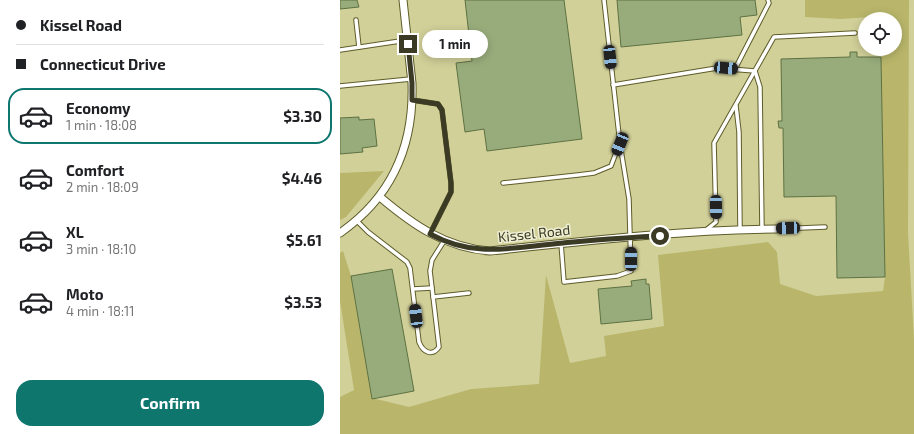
<!DOCTYPE html>
<html lang="en">
<head>
<meta charset="utf-8">
<style>
	:root { --surface:#fff; --page:#f6f6f6; --text:#202124; --muted:#757577; --line:#e0e0e0; --accent:#0f766e }
	body { margin:0; font-family:"Exo 2",sans-serif; background:var(--page); color:var(--text); height:100vh; display:flex; flex-direction:column; font-size:15px; white-space:nowrap }
	* { box-sizing:border-box; margin:0 }
	p { font-size:13px; color:var(--muted) }
	.icon { flex:none; width:22px; height:22px; fill:none; stroke:currentColor; stroke-width:2; stroke-linecap:round; stroke-linejoin:round }
	.map { position:relative; flex:1; overflow:hidden }
	.panel { display:flex; flex-direction:column; background:var(--surface); width:340px }
	.panel>* { flex:none }
	.top-card { display:grid; align-content:center; height:88px; padding:0 16px; background:var(--surface) }
	.fabs { position:absolute; left:518px; top:12px; display:grid; gap:8px }
	.fabs a { display:grid; place-items:center; width:44px; height:44px; border-radius:50%; background:var(--surface); box-shadow:0 2px 10px #0003; font-size:20px }
	.end { position:absolute; width:18px; height:18px; margin:-9px; border:5px solid #3b3a24; background:#fff; box-shadow:0 0 0 2px #fff }
	.from { border-radius:50% }
	.bubble { position:absolute; height:28px; border-radius:14px; background:var(--surface); box-shadow:0 2px 10px #0003; font-size:13px; font-weight:700; line-height:28px; text-align:center }
	.car { position:absolute; width:12px; height:24px; margin:-12px -6px; border-radius:5px; box-shadow:0 0 3px 1px #0007; background:linear-gradient(#222 24%,#8ab4d8 0 40%,#222 0 76%,#8ab4d8 0 86%,#222 0) }
	.top-card b { display:flex; align-items:center; gap:14px; height:38px; font-size:15px }
	.top-card b+b { border-top:1px solid var(--line) }
	.top-card i { width:10px; height:10px; background:var(--text) }
	ul { padding:0; list-style:none }
	li { display:flex; align-items:center; gap:12px; height:56px; margin:0 8px 6px; padding:0 8px; border:2px solid transparent; border-radius:16px }
	li div { flex:1 }
	li b { display:block; font-size:15px }
	li em { font-style:normal; font-weight:700 }
	li.on { border-color:var(--accent) }
	li>.icon { width:36px; height:36px; stroke-width:1.5 }
	.button { display:flex; gap:8px; margin-top:auto; padding:8px 16px }
	.button a { flex:1; height:46px; border-radius:16px; background:var(--accent); color:#fff; font-size:16px; font-weight:700; line-height:46px; text-align:center }
	main { display:flex; flex:1; min-height:0 }
	.map>svg:first-child { display:block }
	.green { fill:#b9b66b }
	.building { fill:#98ac7b; stroke:#5e7143 }
	.lines { fill:none; stroke-linecap:round; stroke-linejoin:round }
	.service-casing { stroke:#5e5c29; stroke-width:5.5 }
	.minor-casing { stroke:#5e5c29; stroke-width:9 }
	.service { stroke:#fff; stroke-width:3.5 }
	.minor { stroke:#fff; stroke-width:7 }
	.route { stroke:#3b3a24; stroke-width:5 }
	.labels { text-anchor:middle; dominant-baseline:central; stroke-width:3; stroke-linejoin:round; paint-order:stroke }
	.street-label { font-size:14px; fill:#3b3a24; stroke:#efefd4 }
</style>
</head>
<body>
<main>
<section class="panel">
<div class="top-card">
<b><i class="from"></i>Kissel Road</b>
<b><i></i>Connecticut Drive</b>
</div>
<ul>
<li class="on"><svg class="icon" aria-label="car" viewBox="0 0 24 24"><path d="M5 17H2v-5l4-1 3-4h7l3 4 3 1v5h-3M9 17h6M6 11h13"/><circle cx="7" cy="17" r="2"/><circle cx="17" cy="17" r="2"/></svg><div><b>Economy</b><p>1 min · 18:08</p></div><em>$3.30</em></li>
<li><svg class="icon" aria-label="car" viewBox="0 0 24 24"><path d="M5 17H2v-5l4-1 3-4h7l3 4 3 1v5h-3M9 17h6M6 11h13"/><circle cx="7" cy="17" r="2"/><circle cx="17" cy="17" r="2"/></svg><div><b>Comfort</b><p>2 min · 18:09</p></div><em>$4.46</em></li>
<li><svg class="icon" aria-label="car" viewBox="0 0 24 24"><path d="M5 17H2v-5l4-1 3-4h7l3 4 3 1v5h-3M9 17h6M6 11h13"/><circle cx="7" cy="17" r="2"/><circle cx="17" cy="17" r="2"/></svg><div><b>XL</b><p>3 min · 18:10</p></div><em>$5.61</em></li>
<li><svg class="icon" aria-label="car" viewBox="0 0 24 24"><path d="M5 17H2v-5l4-1 3-4h7l3 4 3 1v5h-3M9 17h6M6 11h13"/><circle cx="7" cy="17" r="2"/><circle cx="17" cy="17" r="2"/></svg><div><b>Moto</b><p>4 min · 18:11</p></div><em>$3.53</em></li>
</ul>
<div class="button"><a>Confirm</a></div>
</section>
<div class="map">
<svg width="574" height="434" viewBox="0 0 574 434">
	<rect width="100%" height="100%" fill="#d1d099"/>
	<g class="green">
		<polygon points="465,0 569,0 568,233 574,339 574,434 0,434 0,397 14,390 0,301 0,253 3,251 11,276 32,398 69,407 131,389 199,384 206,275 230,363 266,356 264,336 324,326 318,255 428,242 437,252 440,284 476,296 543,291 545,277 541,57 549,52 549,49 555,49 555,19 545,19 544,16 501,19 465,17"/>
		<polygon points="44,171 6,217 0,220 0,173"/>
	</g>
	<g class="building">
		<polygon points="0,0 17,0 19,7 0,9"/>
		<polygon points="125,0 224,0 242,139 147,151 144,129 125,132 116,63 132,61"/>
		<polygon points="277,0 415,0 417,15 400,17 402,35 281,47"/>
		<polygon points="510,52 517,52 517,57 541,57 545,277 497,278 496,196 444,197 443,128 439,128 438,121 442,121 441,59 510,57"/>
		<polygon points="19,117 19,120 34,119 37,146 22,148 23,152 0,154 0,118"/>
		<polygon points="52,269 74,391 32,399 11,276"/>
		<polygon points="306,279 306,284 309,284 312,319 261,324 258,289 292,286 291,281"/>
	</g>
	<g class="lines">
		<g class="service-casing">
			<g id="service">
				<polyline points="16,20 19,47"/>
				<polyline points="0,50 67,40"/>
				<polyline points="395,69 429,3 428,0"/>
				<polyline points="273,85 377,68 415,71 420,87 422,229"/>
				<polyline points="0,86 71,79"/>
				<polyline points="72,100 98,104 102,110 111,183 111,192 90,234"/>
				<polyline points="396,106 399,132 400,229"/>
				<polyline points="163,183 238,175 254,173 271,166 279,145"/>
				<path d="M16 220 28 232 67 262 70 268 79 342C83 352 92 357 99 347L90 271 92 260 104 241"/>
				<polyline points="436,229 485,227"/>
				<polyline points="366,230 376,222 374,143 434,37 515,33"/>
				<polyline points="221,243 224,282 277,276 291,271 289,199 280,144 264,0"/>
				<polyline points="73,289 92,288"/>
				<polyline points="93,297 129,293"/>
			</g>
		</g>
		<g class="minor-casing">
			<g id="minor">
				<path d="M40 197C73 225 106 248 150 251 245 241 340 230 436 229"/>
				<path d="M0 233C52 197 74 145 72 83L63 0"/>
			</g>
		</g>
		<use href="#service" class="service"/>
		<use href="#minor" class="minor"/>
	</g>
	<g class="lines">
		<path class="route" d="M68 44 72 83V100L98 104 102 110 111 183V192L90 234C136 259 173 247 223 243 256 240 288 237 320 236"/>
	</g>
	<g class="labels">
		<g class="street-label">
			<text transform="translate(194 233) rotate(-6)">Kissel Road</text>
		</g>
	</g>
</svg>
<div class="fabs">
<a><svg class="icon" aria-label="locate" viewBox="0 0 24 24"><circle cx="12" cy="12" r="6"/><path d="M12 2v4M12 18v4M2 12h4M18 12h4"/></svg></a>
</div>
<i class="end from" style="left:320px;top:236px"></i>
<i class="end" style="left:68px;top:44px"></i>
<div class="bubble" style="left:82px;top:30px;width:66px">1 min</div>
<i class="car" style="left:270px;top:57px;rotate:174deg"></i>
<i class="car" style="left:386px;top:68px;rotate:95deg"></i>
<i class="car" style="left:280px;top:144px;rotate:202deg"></i>
<i class="car" style="left:376px;top:207px;rotate:179deg"></i>
<i class="car" style="left:448px;top:228px;rotate:268deg"></i>
<i class="car" style="left:291px;top:259px;rotate:0deg"></i>
<i class="car" style="left:76px;top:316px;rotate:353deg"></i>
</div>
</main>
</body>
</html>
